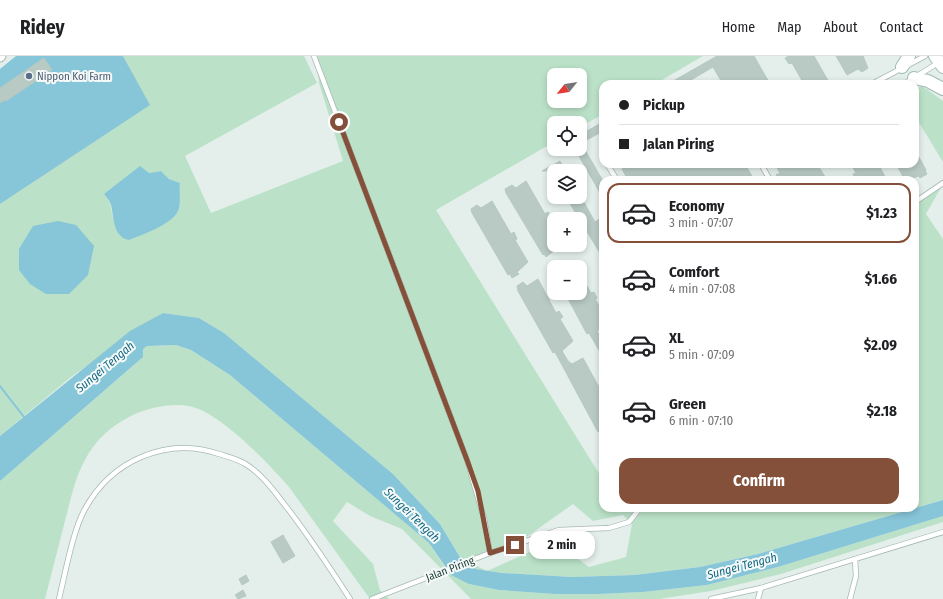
<!DOCTYPE html>
<html lang="en">
<head>
<meta charset="utf-8">
<style>
	:root { --surface:#fff; --page:#f2f2f2; --text:#202124; --muted:#757577; --line:#e0e0e0; --accent:#845039 }
	body { margin:0; font-family:"Fira Sans Condensed",sans-serif; background:var(--page); color:var(--text); height:100vh; display:flex; flex-direction:column; font-size:15px; white-space:nowrap }
	* { box-sizing:border-box; margin:0 }
	p { font-size:13px; color:var(--muted) }
	.icon { flex:none; width:22px; height:22px; fill:none; stroke:currentColor; stroke-width:2; stroke-linecap:round; stroke-linejoin:round }
	.map { position:relative; flex:1; overflow:hidden }
	.details { position:absolute; left:599px; top:120px; width:320px; height:336px; display:flex; flex-direction:column; background:var(--surface); border-radius:12px; box-shadow:0 2px 6px #0003 }
	.details>* { flex:none }
	.top-card { position:absolute; left:599px; top:24px; width:320px; height:88px; border-radius:12px; box-shadow:0 2px 6px #0003; display:grid; align-content:center; height:88px; padding:0 20px; background:var(--surface) }
	.needle { width:26px; rotate:240deg }
	.tools { position:absolute; left:547px; top:12px; display:grid; gap:8px }
	.tools a { display:grid; place-items:center; width:40px; height:40px; border-radius:8px; background:var(--surface); box-shadow:0 2px 6px #0003; font-size:20px }
	.end { position:absolute; width:18px; height:18px; margin:-9px; border:5px solid #845039; background:#fff; box-shadow:0 0 0 2px #fff }
	.from { border-radius:50% }
	.bubble { position:absolute; height:28px; border-radius:12px; background:var(--surface); box-shadow:0 2px 6px #0003; font-size:13px; font-weight:700; line-height:28px; text-align:center }
	.top-card b { display:flex; align-items:center; gap:14px; height:38px; font-size:15px }
	.top-card b+b { border-top:1px solid var(--line) }
	.top-card i { width:10px; height:10px; background:var(--text) }
	ul { padding:7px 0 0; list-style:none }
	li { display:flex; align-items:center; gap:12px; height:60px; margin:0 8px 6px; padding:0 12px; border:2px solid transparent; border-radius:12px }
	li div { flex:1 }
	li b { display:block; font-size:15px }
	li em { font-style:normal; font-weight:700 }
	li.selected { border-color:var(--accent) }
	li>.icon { width:36px; height:36px; stroke-width:1.5 }
	.cta { display:flex; gap:8px; margin-top:auto; padding:8px 20px }
	.cta a { flex:1; height:46px; border-radius:12px; background:var(--accent); color:#fff; font-size:16px; font-weight:700; line-height:46px; text-align:center }
	header { display:flex; align-items:center; gap:24px; box-sizing:border-box; height:56px; padding:0 20px; background:var(--surface); border-bottom:1px solid var(--line) }
	header strong { font-size:19px }
	nav { display:flex; gap:22px; margin-inline-start:auto; font-size:14px }
	.map>svg:first-child { display:block }
	.green { fill:#bbe2c8; fill-rule:evenodd }
	.water { fill:#87c5d8 }
	.lines { fill:none; stroke-linecap:round; stroke-linejoin:round }
	.stream { stroke:#87c5d8; stroke-width:2 }
	.building { fill:#b9cac4; stroke:#b5c9c2 }
	.lane-casing { stroke:#a6b8b3; stroke-width:6 }
	.street-casing { stroke:#a6b8b3; stroke-width:11 }
	.secondary-casing { stroke:#a1bcb4; stroke-width:14 }
	.lane { stroke:#fff; stroke-width:4.5 }
	.street { stroke:#fff; stroke-width:9 }
	.secondary { stroke:#fff; stroke-width:12 }
	.route { stroke:#845039; stroke-width:5 }
	.service-dot { fill:#5c6f8a; stroke:#f5faf8; stroke-width:1.5 }
	.labels { text-anchor:middle; dominant-baseline:central; stroke-width:4; stroke-linejoin:round; paint-order:stroke }
	.service-label { font-size:11px; fill:#4e5e75; stroke:#f5faf8; text-anchor:start }
	.street-label { font-size:11px; fill:#21423c; stroke:#f5faf8 }
	.water-label { font-size:12px; font-style:italic; fill:#156985; stroke:#f5faf8 }
</style>
</head>
<body>
<header>
<strong>Ridey</strong>
<nav><a>Home</a><a>Map</a><a>About</a><a>Contact</a></nav>
</header>
<div class="map">
<svg width="943" height="543" viewBox="0 0 943 543">
	<rect width="100%" height="100%" fill="#e4efeb"/>
	<g class="green">
		<path d="M123 0H304L317 27 185 100 211 157 343 105 319 27 317 0H703L655 28H603V58L580 71V67H554V86L436 154 603 424V452H915V143L943 124V128L926 158 943 183V444L758 498 700 511 635 519 572 521 502 517 476 513 461 503 440 468 393 418 224 277 199 262 163 257 71 321 0 380V148L149 49ZM554 19H580V45H554ZM161 115 169 123 180 127 179 151 113 163 110 147 104 138 149 117ZM573 448 593 465 623 459 632 468 626 501 589 511 554 485 487 515 469 506 515 489Z"/>
		<polygon points="922,30 943,45 943,106 915,60 915,34"/>
		<path d="M176 289 191 294 230 319 429 487 444 510 469 528 499 534 555 538H598L643 536 707 529 778 511 943 460V466L781 518 711 535 659 543H471L402 473 370 460 347 446 333 465 373 508 380 534 389 543H370L289 431C268 407 220 356 189 350 170 347 149 352 133 359 112 369 95 384 85 404 75 422 71 442 66 461 59 488 52 516 45 543H0V425L142 302V293L147 290Z"/>
	</g>
	<g class="water">
		<polygon points="16,0 123,0 150,49 0,148 0,13"/>
		<path d="M140 110 149 117 161 115 169 123 180 127C179 135 181 144 179 152 175 168 143 178 129 184 113 181 114 162 111 149 110 145 106 141 104 138Z"/>
		<polygon points="58,165 76,169 94,190 88,219 69,238 46,238 30,228 19,214 19,193 33,170"/>
		<polygon points="163,257 199,262 224,277 393,418 440,468 461,503 476,513 502,517 572,521 635,519 700,511 758,498 943,444 943,460 778,511 707,529 643,536 598,538 555,538 499,534 469,528 451,519 429,487 230,319 191,294 176,289 147,290 143,293 143,301 0,425 0,380 130,275"/>
	</g>
	<g class="lines">
		<polyline class="stream" points="0,330 24,361"/>
	</g>
	<g class="building">
		<polygon points="717,0 754,0 770,28 723,28 713,11 684,28 668,28"/>
		<polygon points="789,0 814,0 830,28 804,28 792,7 789,8 785,2"/>
		<polygon points="836,0 863,0 868,12 862,16 858,13 847,19"/>
		<polygon points="44,2 52,14 6,45 5,44 0,47 0,32"/>
		<polygon points="603,66 603,75 581,87 603,125 603,142 575,93 580,93 580,79"/>
		<polygon points="915,94 926,114 925,115 927,118 920,122 919,120 905,124 896,108 915,108"/>
		<polygon points="560,105 566,115 542,115"/>
		<polygon points="632,108 745,108 754,124 628,124 622,113"/>
		<polygon points="775,108 817,108 827,124 779,124 776,119 780,117"/>
		<polygon points="851,108 878,108 887,124 864,124 862,121 856,124 853,118 856,117"/>
		<polygon points="526,125 545,158 548,156 552,163 550,164 554,172 555,194 546,201 544,198 543,199 506,137 505,133 512,129 516,132"/>
		<polygon points="566,141 581,141 595,166 603,161 603,202"/>
		<polygon points="492,145 511,178 514,176 517,183 515,184 528,206 517,216 519,218 512,222 510,218 508,219 472,157 471,153 477,149 481,152"/>
		<polygon points="573,204 576,211 561,211"/>
		<polygon points="580,218 591,237 594,236 597,242 595,243 603,257 603,270 597,275 603,286 603,301 589,277 587,278 565,237 580,237"/>
		<polygon points="538,223 556,257 559,255 563,261 560,263 573,285 562,295 568,305 572,308 583,302 601,335 603,334 603,373 598,376 555,296 553,297 518,235 517,230 523,226 527,230"/>
		<polygon points="283,479 295,500 283,507 271,486"/>
		<polygon points="246,519 249,525 242,529 239,523"/>
		<polygon points="243,534 246,540 238,543 235,539"/>
	</g>
	<g class="lines">
		<g class="lane-casing">
			<g id="lane">
				<polyline points="314,0 467,404 484,462 490,497"/>
				<polyline points="872,28 925,0"/>
				<polyline points="904,28 938,7"/>
				<polyline points="603,87 602,98 603,100"/>
				<polyline points="607,108 617,124"/>
				<polyline points="761,108 770,124"/>
				<polyline points="915,146 943,127"/>
				<path d="M59 543C65 518 73 474 85 453 111 405 166 380 219 398 228 401 238 403 247 409 264 420 276 438 288 453 310 482 330 512 350 543"/>
				<polyline points="372,543 490,497 559,474 609,472 629,466 640,452"/>
				<polyline points="711,543 761,532 943,476"/>
				<polyline points="758,543 761,532"/>
				<polyline points="850,543 856,520 855,503"/>
			</g>
		</g>
		<g class="street-casing">
			<polyline id="street" points="0,1 1,0"/>
		</g>
		<g class="secondary-casing">
			<g id="secondary">
				<polyline points="935,0 943,11"/>
				<polyline points="902,11 909,0"/>
				<polyline points="914,22 928,25 943,33"/>
			</g>
		</g>
		<use href="#lane" class="lane"/>
		<use href="#street" class="street"/>
		<use href="#secondary" class="secondary"/>
	</g>
	<g class="lines">
		<polyline class="route" points="339,66 467,404 478,435 490,497 515,489"/>
	</g>
	<circle class="service-dot" cx="29" cy="20" r="4"/>
	<g class="labels">
		<g class="service-label">
			<text x="37" y="20">Nippon Koi Farm</text>
		</g>
		<g class="street-label">
			<text transform="translate(450 513) rotate(-21)">Jalan Piring</text>
		</g>
		<g class="water-label">
			<text transform="translate(105 311) rotate(-40)">Sungei Tengah</text>
			<text transform="translate(412 459) rotate(44)">Sungei Tengah</text>
			<text transform="translate(742 510) rotate(-15)">Sungei Tengah</text>
		</g>
	</g>
</svg>
<div class="tools">
<a><svg class="needle" viewBox="-14 -14 28 28"><path d="M0-13l5 13h-10z" fill="#e53935"/><path d="M0 13l5-13h-10z" fill="#757577"/></svg></a>
<a><svg class="icon" aria-label="locate" viewBox="0 0 24 24"><circle cx="12" cy="12" r="6"/><path d="M12 2v4M12 18v4M2 12h4M18 12h4"/></svg></a>
<a><svg class="icon" aria-label="layers" viewBox="0 0 24 24"><path d="M12 4l9 5-9 5-9-5zM3 14l9 5 9-5"/></svg></a>
<a>+</a>
<a>−</a>
</div>
<i class="end from" style="left:339px;top:66px"></i>
<i class="end" style="left:515px;top:489px"></i>
<div class="bubble" style="left:529px;top:475px;width:66px">2 min</div>
<div class="top-card">
<b><i class="from"></i>Pickup</b>
<b><i></i>Jalan Piring</b>
</div>
<section class="details">
<ul>
<li class="selected"><svg class="icon" aria-label="car" viewBox="0 0 24 24"><path d="M5 17H2v-5l4-1 3-4h7l3 4 3 1v5h-3M9 17h6M6 11h13"/><circle cx="7" cy="17" r="2"/><circle cx="17" cy="17" r="2"/></svg><div><b>Economy</b><p>3 min · 07:07</p></div><em>$1.23</em></li>
<li><svg class="icon" aria-label="car" viewBox="0 0 24 24"><path d="M5 17H2v-5l4-1 3-4h7l3 4 3 1v5h-3M9 17h6M6 11h13"/><circle cx="7" cy="17" r="2"/><circle cx="17" cy="17" r="2"/></svg><div><b>Comfort</b><p>4 min · 07:08</p></div><em>$1.66</em></li>
<li><svg class="icon" aria-label="car" viewBox="0 0 24 24"><path d="M5 17H2v-5l4-1 3-4h7l3 4 3 1v5h-3M9 17h6M6 11h13"/><circle cx="7" cy="17" r="2"/><circle cx="17" cy="17" r="2"/></svg><div><b>XL</b><p>5 min · 07:09</p></div><em>$2.09</em></li>
<li><svg class="icon" aria-label="car" viewBox="0 0 24 24"><path d="M5 17H2v-5l4-1 3-4h7l3 4 3 1v5h-3M9 17h6M6 11h13"/><circle cx="7" cy="17" r="2"/><circle cx="17" cy="17" r="2"/></svg><div><b>Green</b><p>6 min · 07:10</p></div><em>$2.18</em></li>
</ul>
<div class="cta"><a>Confirm</a></div>
</section>
</div>
</body>
</html>
